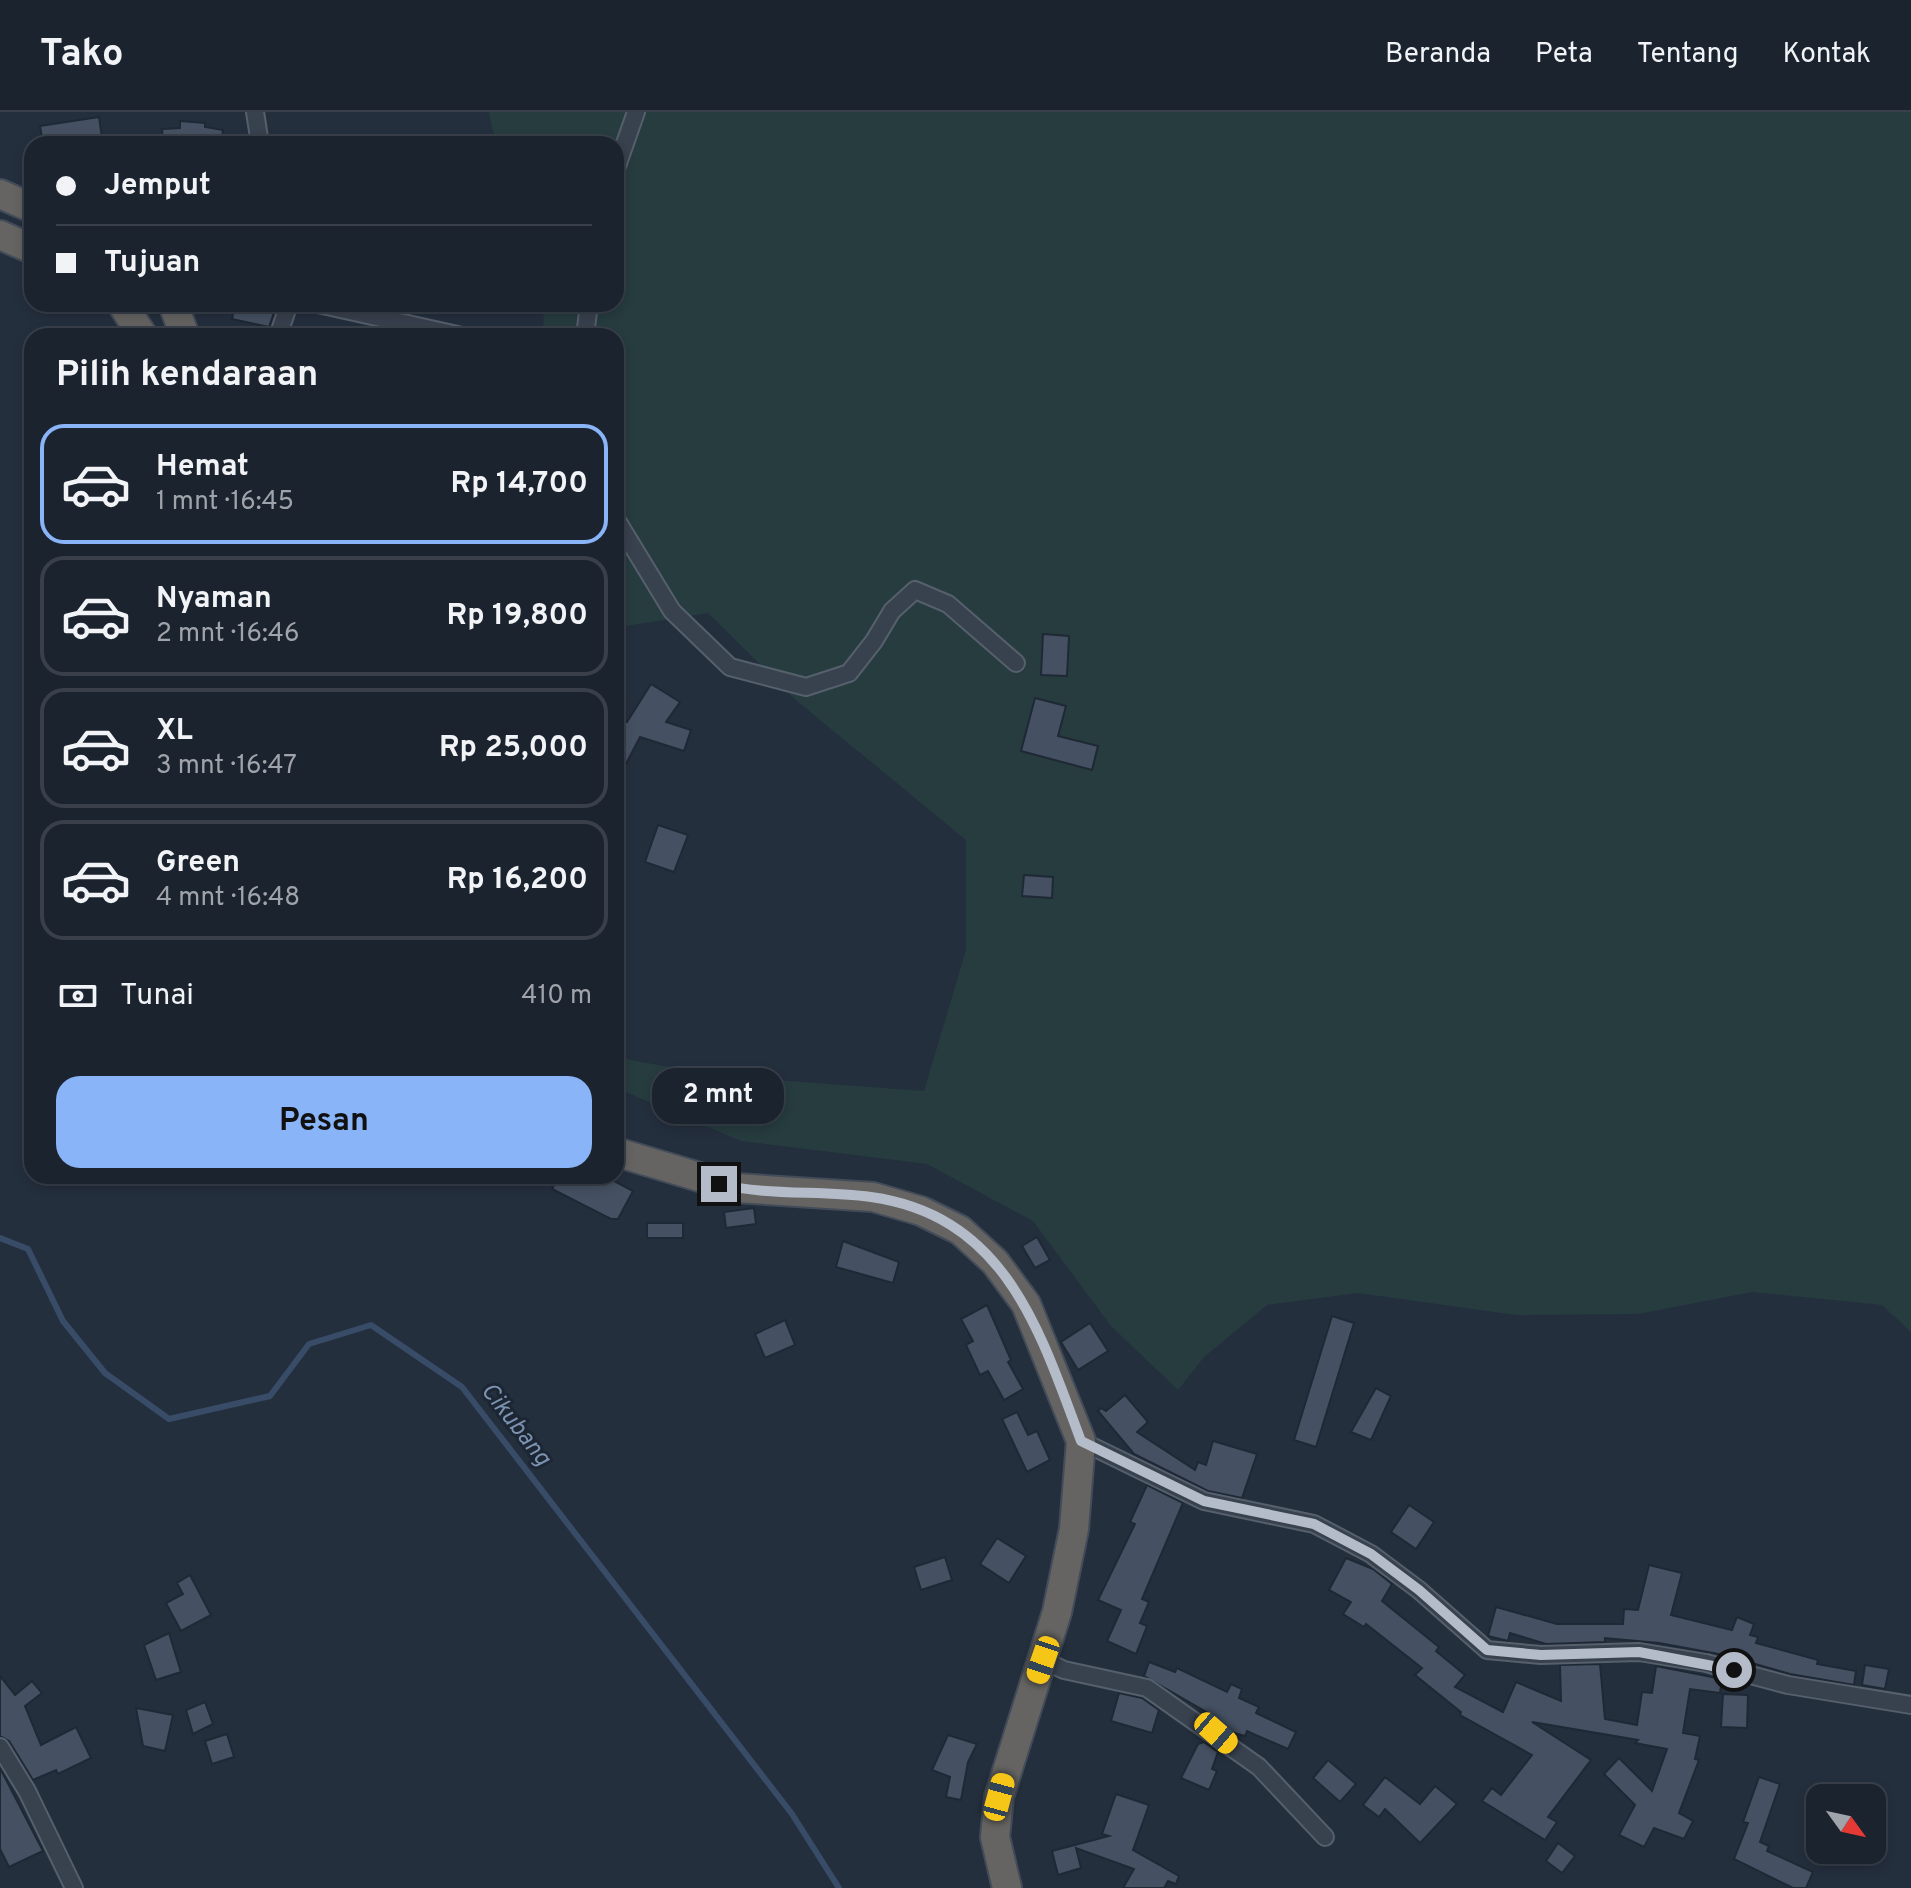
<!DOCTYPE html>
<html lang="id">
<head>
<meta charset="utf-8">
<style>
	:root { --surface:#1b232e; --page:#242b36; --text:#f1f3f6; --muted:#a0a4aa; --line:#39404a; --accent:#8ab4f8 }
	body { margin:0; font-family:Overpass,sans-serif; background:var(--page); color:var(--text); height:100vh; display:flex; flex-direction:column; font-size:30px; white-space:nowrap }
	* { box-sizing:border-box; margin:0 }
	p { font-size:26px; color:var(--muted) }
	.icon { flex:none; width:44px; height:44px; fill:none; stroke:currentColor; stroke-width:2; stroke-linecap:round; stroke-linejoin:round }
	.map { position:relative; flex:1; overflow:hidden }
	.details { position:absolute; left:24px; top:216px; width:600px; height:856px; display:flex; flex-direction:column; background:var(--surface); border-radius:24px; box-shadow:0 4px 12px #0003,0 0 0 2px var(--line) }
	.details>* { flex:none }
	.guide { position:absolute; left:24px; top:24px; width:600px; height:176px; border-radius:24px; box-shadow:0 4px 12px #0003,0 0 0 2px var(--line); display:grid; align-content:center; height:176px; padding:0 32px; background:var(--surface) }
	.needle { width:52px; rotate:123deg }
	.buttons { position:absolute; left:1806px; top:1672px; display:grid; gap:16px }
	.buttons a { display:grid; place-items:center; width:80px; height:80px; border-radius:16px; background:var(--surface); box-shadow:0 4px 12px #0003,0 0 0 2px var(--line); font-size:40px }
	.end { position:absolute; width:36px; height:36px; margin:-18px; border:10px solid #b4bcc9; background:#111; box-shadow:0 0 0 4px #111 }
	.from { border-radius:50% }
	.bubble { position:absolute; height:56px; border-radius:24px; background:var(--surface); box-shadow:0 4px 12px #0003,0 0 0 2px var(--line); font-size:26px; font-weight:700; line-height:56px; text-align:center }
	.car { position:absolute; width:24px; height:48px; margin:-24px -12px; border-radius:10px; box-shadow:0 0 6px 2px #0007; background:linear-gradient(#f5c518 24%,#345 0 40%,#f5c518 0 76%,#345 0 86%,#f5c518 0) }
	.guide b { display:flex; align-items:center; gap:28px; height:76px; font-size:30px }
	.guide b+b { border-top:2px solid var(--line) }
	.guide i { width:20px; height:20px; background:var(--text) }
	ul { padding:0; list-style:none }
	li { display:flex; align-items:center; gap:24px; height:120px; margin:0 16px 12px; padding:0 16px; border:4px solid var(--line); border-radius:24px }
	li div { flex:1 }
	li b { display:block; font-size:30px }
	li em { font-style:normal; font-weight:700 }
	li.selected { border-color:var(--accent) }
	li>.icon { width:72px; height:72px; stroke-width:1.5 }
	h2 { padding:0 32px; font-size:36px; line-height:96px }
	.pay { display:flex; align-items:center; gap:20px; height:88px; padding:0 32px; font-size:30px }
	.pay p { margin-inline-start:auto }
	.button { display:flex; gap:16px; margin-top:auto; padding:16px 32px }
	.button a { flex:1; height:92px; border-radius:24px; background:var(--accent); color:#111; font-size:32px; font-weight:700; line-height:92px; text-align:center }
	header { display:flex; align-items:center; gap:48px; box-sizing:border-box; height:112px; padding:0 40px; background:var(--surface); border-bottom:2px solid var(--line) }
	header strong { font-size:38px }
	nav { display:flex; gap:44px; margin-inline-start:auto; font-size:28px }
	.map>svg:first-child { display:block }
	.green { fill:#263c3f }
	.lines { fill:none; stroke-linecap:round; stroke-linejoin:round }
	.stream { stroke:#394c67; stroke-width:6 }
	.building { fill:#455162; stroke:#1f2835; stroke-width:2 }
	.minor-casing { stroke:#565f6c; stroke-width:20 }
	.trunk-casing { stroke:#434c59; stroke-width:32 }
	.minor { stroke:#38414e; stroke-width:16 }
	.trunk { stroke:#656462; stroke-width:28 }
	.route { stroke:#b4bcc9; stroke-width:10 }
	.labels { text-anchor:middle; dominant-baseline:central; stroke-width:6; stroke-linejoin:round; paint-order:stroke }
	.water-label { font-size:24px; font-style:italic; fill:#7c92b1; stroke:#1d2633 }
</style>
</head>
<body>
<header>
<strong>Tako</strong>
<nav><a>Beranda</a><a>Peta</a><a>Tentang</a><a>Kontak</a></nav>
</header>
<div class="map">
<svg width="1911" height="1776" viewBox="0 0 1911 1776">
	<rect width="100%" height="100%" fill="#242f3e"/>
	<polygon class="green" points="489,0 1911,0 1911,1220 1882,1193 1752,1180 1638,1202 1516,1203 1358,1181 1267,1193 1204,1245 1178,1278 1111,1214 1033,1109 927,1052 741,1029 616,976 616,939 630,948 720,964 924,979 966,838 966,728 797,589 708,501 619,515 616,224 543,224 544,192 616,192 616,32 500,32 493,20"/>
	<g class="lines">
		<polyline class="stream" points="0,1126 28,1137 63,1209 105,1261 169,1307 270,1284 309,1232 371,1213 462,1275 792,1702 839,1776"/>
	</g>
	<g class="building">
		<polygon points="99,5 103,32 43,32 40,14"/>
		<polygon points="180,9 205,11 205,15 223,18 221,32 163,32 162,17 180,16"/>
		<polygon points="235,192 277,192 269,215 232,207"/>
		<polygon points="1043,522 1069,524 1067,564 1041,563"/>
		<polygon points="651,572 680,590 666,610 691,618 684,639 640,625 616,671 616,600 627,610"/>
		<polygon points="1035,586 1066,594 1058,624 1098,634 1092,658 1021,639"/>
		<polygon points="658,713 688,723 674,760 645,750"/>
		<polygon points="1024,763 1053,765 1052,786 1022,784"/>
		<polygon points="559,1064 605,1064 633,1079 618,1107 611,1107 552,1077"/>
		<polygon points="754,1096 756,1112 726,1116 724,1100"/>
		<rect x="647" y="1111" width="36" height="15"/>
		<polygon points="1037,1125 1050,1148 1035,1156 1022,1134"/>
		<polygon points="843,1129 899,1150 893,1171 836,1155"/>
		<polygon points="987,1193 1011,1248 1008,1250 1023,1277 1004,1288 988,1259 980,1263 966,1233 973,1229 961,1207"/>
		<polygon points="1332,1204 1354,1211 1316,1335 1294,1328"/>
		<polygon points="785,1208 795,1233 765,1246 755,1222"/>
		<polygon points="1090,1211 1108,1239 1078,1258 1061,1230"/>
		<polygon points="1376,1276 1391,1284 1371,1328 1351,1320"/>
		<polygon points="1125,1283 1148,1310 1137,1320 1195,1358 1198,1350 1206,1353 1213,1329 1257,1342 1242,1386 1208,1379 1134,1342 1098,1299 1101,1296 1106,1299"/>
		<polygon points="1017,1300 1028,1323 1037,1319 1050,1348 1027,1360 1002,1307"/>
		<polygon points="1147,1373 1183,1391 1142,1487 1149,1490 1140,1511 1147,1514 1136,1542 1107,1529 1121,1498 1098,1488 1135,1412 1130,1410"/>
		<polygon points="1409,1393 1434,1410 1416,1437 1391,1420"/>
		<polygon points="997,1426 1026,1444 1009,1471 980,1452"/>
		<polygon points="945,1445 952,1468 921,1478 914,1455"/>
		<polygon points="1346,1446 1373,1457 1392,1472 1382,1489 1439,1535 1436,1539 1465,1563 1455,1575 1503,1600 1516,1570 1561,1589 1560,1553 1600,1552 1605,1607 1637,1613 1642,1580 1652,1581 1656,1554 1722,1567 1720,1581 1690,1577 1683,1621 1700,1624 1695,1647 1699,1648 1679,1701 1693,1709 1684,1727 1654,1716 1644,1735 1619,1723 1635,1693 1604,1662 1619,1646 1652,1679 1667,1637 1635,1631 1638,1628 1532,1610 1591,1648 1548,1705 1557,1710 1545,1728 1482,1689 1492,1676 1501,1683 1532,1643 1460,1603 1461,1600 1415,1563 1422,1556 1366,1512 1364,1515 1343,1502 1351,1490 1329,1478"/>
		<polygon points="1649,1453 1682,1461 1671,1503 1732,1518 1737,1505 1754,1512 1750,1523 1758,1525 1756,1531 1818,1548 1817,1552 1856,1559 1854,1573 1790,1562 1724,1543 1659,1531 1605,1526 1605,1530 1546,1532 1510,1521 1508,1529 1488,1524 1496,1495 1557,1512 1623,1512 1624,1497 1638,1498"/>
		<polygon points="190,1463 211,1503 181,1519 166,1491 183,1482 177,1471"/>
		<polygon points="169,1521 181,1560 156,1568 144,1533"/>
		<polygon points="1149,1550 1175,1560 1177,1556 1227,1580 1231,1572 1242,1577 1239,1586 1259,1595 1256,1601 1296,1620 1288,1637 1247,1619 1245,1624 1226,1619 1214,1610 1215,1605 1144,1564"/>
		<polygon points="1865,1553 1889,1557 1885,1577 1862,1573"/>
		<polygon points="0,1564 15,1583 32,1569 42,1581 25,1594 41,1633 76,1615 91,1646 58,1662 56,1658 33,1668 9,1629 0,1624"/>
		<polygon points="1119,1581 1142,1586 1159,1598 1152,1621 1111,1609"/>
		<polygon points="1723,1582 1748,1583 1747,1616 1721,1615"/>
		<polygon points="205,1590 213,1612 193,1622 186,1598"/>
		<polygon points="136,1596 173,1603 165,1639 143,1634"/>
		<polygon points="227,1622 234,1645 212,1652 205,1629"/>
		<polygon points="948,1623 977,1632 968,1650 961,1688 946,1685 950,1665 932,1658"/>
		<polygon points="1204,1630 1218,1640 1212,1657 1217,1659 1209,1678 1181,1666 1198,1632"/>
		<polygon points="1328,1648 1356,1672 1340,1690 1313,1666"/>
		<polygon points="0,1656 43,1739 9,1755 0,1737"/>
		<polygon points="1385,1665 1420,1692 1435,1674 1457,1692 1420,1731 1385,1697 1379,1705 1363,1693"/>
		<polygon points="1759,1665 1780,1672 1760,1730 1769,1734 1767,1739 1813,1760 1806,1776 1793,1776 1734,1747 1748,1711 1743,1710"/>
		<polygon points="1116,1682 1149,1693 1133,1738 1179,1764 1176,1772 1168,1769 1164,1776 1123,1776 1134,1757 1076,1736 1081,1756 1058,1763 1052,1739 1109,1724 1102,1722"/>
		<polygon points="1558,1731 1575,1744 1562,1761 1546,1749"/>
	</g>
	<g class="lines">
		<g class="minor-casing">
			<g id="minor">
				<polyline points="255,0 260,32"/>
				<polyline points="616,57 636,0"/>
				<polyline points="318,192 462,224"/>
				<polyline points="278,224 289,192"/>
				<polyline points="585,224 589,192"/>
				<polyline points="616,407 672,499 730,555 806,575 849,561 874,529 892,499 915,478 948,492 1016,551"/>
				<polyline points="1081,1329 1204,1389 1314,1412 1371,1442 1419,1478 1487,1538 1541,1543 1639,1540 1706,1551 1788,1573 1911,1593"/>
				<polyline points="1043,1548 1064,1558 1147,1576 1259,1655 1325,1725"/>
				<polyline points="0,1635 27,1679 74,1776"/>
			</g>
		</g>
		<g class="trunk-casing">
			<g id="trunk">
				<polyline points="0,82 32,96"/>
				<polyline points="0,123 32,137"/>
				<polyline points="122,192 143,224"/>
				<polyline points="173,192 185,224"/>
				<polyline points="616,1040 736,1076 873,1085 921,1099 960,1118 995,1150 1026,1192 1081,1329 1074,1417 1057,1500 999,1685 995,1725 1007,1776"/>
			</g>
		</g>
		<use href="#minor" class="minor"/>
		<use href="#trunk" class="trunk"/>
	</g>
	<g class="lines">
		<path class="route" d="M719 1072C768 1084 821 1078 871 1085 1006 1104 1040 1219 1081 1329L1204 1389 1314 1412 1371 1442 1419 1478 1487 1538 1541 1543 1639 1540 1734 1558"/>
	</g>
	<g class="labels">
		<g class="water-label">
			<text transform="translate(515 1313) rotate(52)">Cikubang</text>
		</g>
	</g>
</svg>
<div class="buttons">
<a><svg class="needle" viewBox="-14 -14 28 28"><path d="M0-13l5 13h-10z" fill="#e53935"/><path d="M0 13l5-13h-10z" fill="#a0a4aa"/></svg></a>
</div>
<i class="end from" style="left:1734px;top:1558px"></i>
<i class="end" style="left:719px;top:1072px"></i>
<div class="bubble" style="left:652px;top:956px;width:132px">2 mnt</div>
<i class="car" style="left:1043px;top:1548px;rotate:199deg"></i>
<i class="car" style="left:1216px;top:1621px;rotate:131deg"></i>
<i class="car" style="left:999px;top:1685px;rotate:15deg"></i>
<div class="guide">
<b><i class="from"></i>Jemput</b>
<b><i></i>Tujuan</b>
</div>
<section class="details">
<h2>Pilih kendaraan</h2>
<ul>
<li class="selected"><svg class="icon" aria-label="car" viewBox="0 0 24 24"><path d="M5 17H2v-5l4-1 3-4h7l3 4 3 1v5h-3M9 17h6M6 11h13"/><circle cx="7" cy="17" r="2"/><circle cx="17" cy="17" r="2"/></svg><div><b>Hemat</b><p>1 mnt · 16:45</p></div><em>Rp 14,700</em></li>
<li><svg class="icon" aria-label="car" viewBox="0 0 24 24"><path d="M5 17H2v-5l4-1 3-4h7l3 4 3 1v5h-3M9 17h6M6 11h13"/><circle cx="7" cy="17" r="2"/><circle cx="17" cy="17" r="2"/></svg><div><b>Nyaman</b><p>2 mnt · 16:46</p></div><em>Rp 19,800</em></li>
<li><svg class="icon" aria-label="car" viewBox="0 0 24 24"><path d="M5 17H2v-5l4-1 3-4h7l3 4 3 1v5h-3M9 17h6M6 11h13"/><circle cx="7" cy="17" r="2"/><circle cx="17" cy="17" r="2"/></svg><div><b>XL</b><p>3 mnt · 16:47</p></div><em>Rp 25,000</em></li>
<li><svg class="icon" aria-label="car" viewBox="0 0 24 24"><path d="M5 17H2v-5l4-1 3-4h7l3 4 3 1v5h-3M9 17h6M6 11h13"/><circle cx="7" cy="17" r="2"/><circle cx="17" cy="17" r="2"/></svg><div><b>Green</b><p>4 mnt · 16:48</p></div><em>Rp 16,200</em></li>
</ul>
<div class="pay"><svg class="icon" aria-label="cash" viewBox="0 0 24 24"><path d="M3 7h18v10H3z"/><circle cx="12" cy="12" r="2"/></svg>Tunai<p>410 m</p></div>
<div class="button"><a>Pesan</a></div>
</section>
</div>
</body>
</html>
